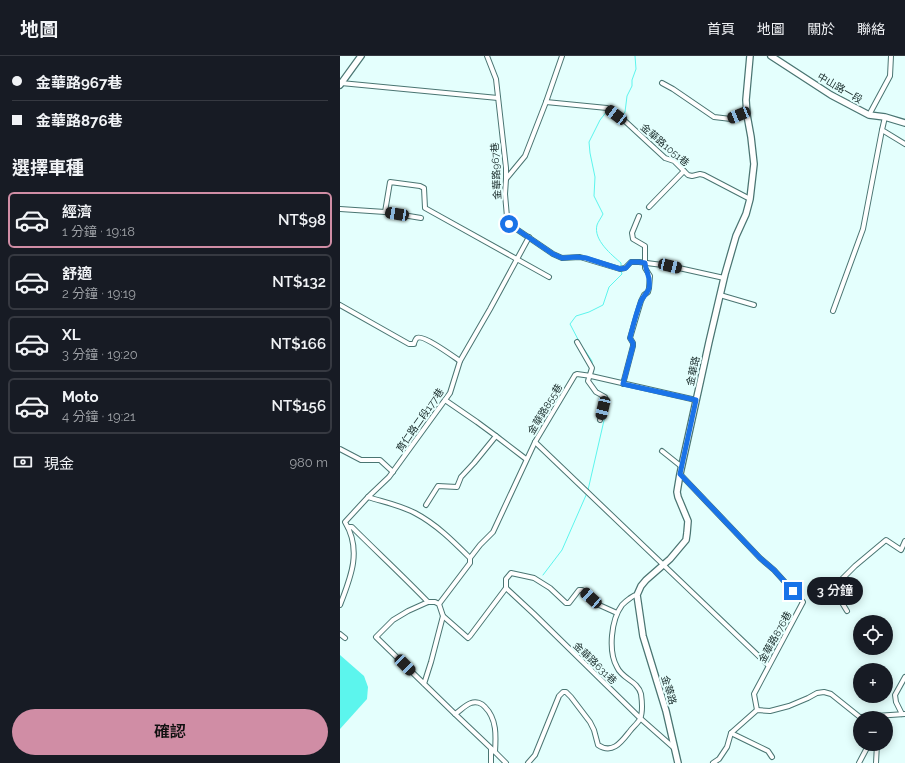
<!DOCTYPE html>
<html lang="zh-TW">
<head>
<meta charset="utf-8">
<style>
	:root { --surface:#171b24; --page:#242831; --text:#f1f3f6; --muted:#9ea1a6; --line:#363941; --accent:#d08da5 }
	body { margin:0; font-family:Raleway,"Noto Sans TC",sans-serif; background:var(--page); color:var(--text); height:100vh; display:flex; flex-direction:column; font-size:15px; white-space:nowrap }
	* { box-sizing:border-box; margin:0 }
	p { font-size:13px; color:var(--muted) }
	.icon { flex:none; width:22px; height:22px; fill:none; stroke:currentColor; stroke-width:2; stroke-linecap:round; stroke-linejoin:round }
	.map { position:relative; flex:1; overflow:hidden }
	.side { display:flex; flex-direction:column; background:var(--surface); width:340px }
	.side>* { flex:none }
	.hud { display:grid; align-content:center; height:88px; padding:0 12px; background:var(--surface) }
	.buttons { position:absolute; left:513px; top:559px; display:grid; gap:8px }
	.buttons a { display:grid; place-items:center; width:40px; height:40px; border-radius:50%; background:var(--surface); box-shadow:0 2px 10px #0003; font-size:20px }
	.end { position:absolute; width:18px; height:18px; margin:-9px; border:5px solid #1a73e8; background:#fff; box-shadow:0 0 0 2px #fff }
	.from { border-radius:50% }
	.bubble { position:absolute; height:28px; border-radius:14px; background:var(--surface); box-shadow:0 2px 10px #0003; font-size:13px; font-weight:600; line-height:28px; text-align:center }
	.car { position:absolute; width:12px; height:24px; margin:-12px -6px; border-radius:5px; box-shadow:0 0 3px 1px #0007; background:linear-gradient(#222 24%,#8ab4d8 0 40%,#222 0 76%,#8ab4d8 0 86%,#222 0) }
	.hud b { display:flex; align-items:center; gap:14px; height:38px; font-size:15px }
	.hud b+b { border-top:1px solid var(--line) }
	.hud i { width:10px; height:10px; background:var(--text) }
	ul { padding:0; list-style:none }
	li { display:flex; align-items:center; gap:12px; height:56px; margin:0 8px 6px; padding:0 4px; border:2px solid var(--line); border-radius:6px }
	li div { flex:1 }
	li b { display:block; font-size:15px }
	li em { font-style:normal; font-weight:600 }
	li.active { border-color:var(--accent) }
	li>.icon { width:36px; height:36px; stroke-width:1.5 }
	h2 { padding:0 12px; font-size:18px; line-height:48px }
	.pay { display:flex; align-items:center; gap:10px; height:44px; padding:0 12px; font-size:15px }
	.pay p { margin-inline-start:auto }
	.cta { display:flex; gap:8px; margin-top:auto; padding:8px 12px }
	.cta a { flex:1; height:46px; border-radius:24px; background:var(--accent); color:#111; font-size:16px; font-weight:600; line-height:46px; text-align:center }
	header { display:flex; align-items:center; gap:24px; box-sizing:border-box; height:56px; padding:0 20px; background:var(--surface); border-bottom:1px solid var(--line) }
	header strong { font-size:19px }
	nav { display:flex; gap:22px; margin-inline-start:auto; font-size:14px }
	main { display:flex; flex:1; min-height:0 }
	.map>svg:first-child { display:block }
	.water { fill:#5cf5ed }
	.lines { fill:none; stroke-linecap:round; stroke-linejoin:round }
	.stream { stroke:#5cf5ed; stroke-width:1 }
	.street-casing { stroke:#4a7572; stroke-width:6 }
	.secondary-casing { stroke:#4a7572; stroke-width:8 }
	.street { stroke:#fff; stroke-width:4 }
	.secondary { stroke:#fff; stroke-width:5.5 }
	.route { stroke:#1a73e8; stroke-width:5 }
	.labels { text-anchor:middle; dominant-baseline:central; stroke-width:4; stroke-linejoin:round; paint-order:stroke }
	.street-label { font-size:10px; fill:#1a2c2b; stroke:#e4fffd }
</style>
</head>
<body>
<header>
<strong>地圖</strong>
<nav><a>首頁</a><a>地圖</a><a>關於</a><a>聯絡</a></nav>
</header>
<main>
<section class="side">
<div class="hud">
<b><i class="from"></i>金華路967巷</b>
<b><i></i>金華路876巷</b>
</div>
<h2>選擇車種</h2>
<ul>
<li class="active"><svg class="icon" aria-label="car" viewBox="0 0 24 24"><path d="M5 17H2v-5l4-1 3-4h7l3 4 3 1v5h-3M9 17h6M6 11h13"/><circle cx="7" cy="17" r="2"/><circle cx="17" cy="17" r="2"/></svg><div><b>經濟</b><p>1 分鐘 · 19:18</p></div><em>NT$98</em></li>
<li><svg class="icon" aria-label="car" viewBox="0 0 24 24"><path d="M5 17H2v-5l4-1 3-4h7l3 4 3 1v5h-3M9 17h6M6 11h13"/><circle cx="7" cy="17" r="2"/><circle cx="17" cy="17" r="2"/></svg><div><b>舒適</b><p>2 分鐘 · 19:19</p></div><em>NT$132</em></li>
<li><svg class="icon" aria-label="car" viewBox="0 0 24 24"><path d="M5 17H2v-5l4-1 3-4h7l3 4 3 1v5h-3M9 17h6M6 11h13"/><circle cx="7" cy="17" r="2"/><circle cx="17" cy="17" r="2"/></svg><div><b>XL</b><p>3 分鐘 · 19:20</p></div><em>NT$166</em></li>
<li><svg class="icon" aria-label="car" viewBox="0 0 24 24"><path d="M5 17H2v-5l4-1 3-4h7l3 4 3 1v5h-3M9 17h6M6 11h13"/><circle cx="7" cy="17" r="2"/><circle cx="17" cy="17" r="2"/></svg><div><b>Moto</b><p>4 分鐘 · 19:21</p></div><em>NT$156</em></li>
</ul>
<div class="pay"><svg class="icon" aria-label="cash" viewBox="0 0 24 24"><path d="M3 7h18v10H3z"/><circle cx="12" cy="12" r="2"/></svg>現金<p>980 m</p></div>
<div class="cta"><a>確認</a></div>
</section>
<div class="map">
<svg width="565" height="707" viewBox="0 0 565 707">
	<rect width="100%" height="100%" fill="#e4fffd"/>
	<polygon class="water" points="0,599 24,620 28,631 27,643 0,673"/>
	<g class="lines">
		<g class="stream">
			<polyline points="281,61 285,56 287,40 292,30 292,24 296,13 295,0"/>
			<path d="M279 63 272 60 267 55 260 64 249 86 250 97 255 121 254 140 263 158C261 162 258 166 257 169 253 184 272 199 281 207V212"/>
			<polyline points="242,291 230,268 236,260 249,256 263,249 269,231 282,218 281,215"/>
			<polyline points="244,293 252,305 252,310"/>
			<polyline points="256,332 261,337"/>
			<polyline points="248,434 268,347 266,344"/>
			<polyline points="203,519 222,494 247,437"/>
		</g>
		<g class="street-casing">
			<g id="street">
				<polyline points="147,0 156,23 166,112 166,123 165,138 167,161 169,168 213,198 222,202 240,201 280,213 285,212 291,206 299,206 330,210 384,222"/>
				<polyline points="1,27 158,42"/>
				<polyline points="322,27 333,33 374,61 391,63 399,59 407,59"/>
				<polyline points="206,46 267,52 286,66 325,102 334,105 348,119 352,120 360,118 364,119 410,143"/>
				<polyline points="529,59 550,20 551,0"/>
				<polyline points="545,61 542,74 565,88"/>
				<polyline points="166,123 185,100 206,46 222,0"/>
				<polyline points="309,151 344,115"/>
				<polyline points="0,153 45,156 81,162"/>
				<polyline points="45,156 50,126 80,130 84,132 85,152 209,221"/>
				<polyline points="380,239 414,249"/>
				<path d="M0 249 69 288H74C74 287 76 282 77 282 83 278 114 301 120 305"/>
				<polyline points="493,255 523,173 542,74"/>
				<polyline points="237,286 252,312 248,325 256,336 265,341 260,364"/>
				<polyline points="283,328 293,290 293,287 290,282 301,245 304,239 308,236 309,232 310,220 305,212 305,190 293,183 292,177 299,160"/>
				<polyline points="156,380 186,403"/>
				<polyline points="195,386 428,609"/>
				<polyline points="0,393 21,404 40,404 53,416"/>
				<polyline points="322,395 342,411"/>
				<polyline points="340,418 420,502 434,514 463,546 414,638 417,654"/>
				<path d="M28 441C44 446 60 449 75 457 96 468 113 485 130 502V507L99 548"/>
				<polyline points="86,449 98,430 117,431 121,421 134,407 156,380 137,366 105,344"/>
				<path d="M8 471H12C37 496 63 520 88 546"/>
				<polyline points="130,502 140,489 153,476 195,386 235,319 237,318 251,320 356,344"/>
				<polyline points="166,532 194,558 300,662 334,692"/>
				<polyline points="166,532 166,523 171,517 194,522 210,532 226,547 229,547 239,534 242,534 257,548 277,557"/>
				<path d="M0 549C11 521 22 494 5 466L28 441 49 421 110 337 120 305 150 253 189 181"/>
				<polyline points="507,555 493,532 515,510 546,484 561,494 565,485"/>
				<polyline points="103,560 128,582 130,580 166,532"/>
				<polyline points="0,578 5,582"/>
				<path d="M84 628 91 606 103 560 99 548 95 546H88L68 555 53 564 36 581 115 658C120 655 125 649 131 647 136 645 142 647 145 651 157 663 156 680 155 696L166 707"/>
				<polyline points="115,658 155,696"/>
				<polyline points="562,658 556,646 555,639 565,621"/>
				<polyline points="521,661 565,658"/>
				<polyline points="391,677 428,695 432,701"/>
				<polyline points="151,707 151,693"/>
				<path d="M188 707 195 699 219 640 223 636H226L231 641 250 666 254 674 258 689C273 699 282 685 290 675 293 671 298 667 300 663 303 656 302 645 301 638 298 625 282 623 277 611 268 595 271 564 282 549 284 547 286 545 289 543 292 541 293 539 297 539"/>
				<polyline points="373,707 379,703 387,691 391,677 417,654 430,655 449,650 468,642 477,637 484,636 491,638 521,662"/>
				<polyline points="519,707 529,688"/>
				<polyline points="536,707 537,688"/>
			</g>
		</g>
		<g class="secondary-casing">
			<g id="secondary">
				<polyline points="431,0 491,39 529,59 545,61 565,67"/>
				<polyline points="0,29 21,0"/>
				<polyline points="338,707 326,655 303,580 297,539 301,530 306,524 330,503 346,484 347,477 348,465 338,441 337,436 340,418 369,286 385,218 396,180 406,158 410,143 414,108 411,81 407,59 406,44 410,0"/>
			</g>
		</g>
		<use href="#street" class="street"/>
		<use href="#secondary" class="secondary"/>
	</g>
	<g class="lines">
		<path class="route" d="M169 168 213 198 222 202 237 201 246 202 280 213 286 212 291 206H299L305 207C306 217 311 220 309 232 308 237 303 240 301 245 296 257 293 270 290 282L293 287V290L283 328 356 344 340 418 420 502 434 514 453 535"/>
	</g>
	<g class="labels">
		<g class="street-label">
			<text transform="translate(500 32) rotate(30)">中山路一段</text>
			<text transform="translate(325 89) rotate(40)">金華路1051巷</text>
			<text transform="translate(156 115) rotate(-93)">金華路967巷</text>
			<text transform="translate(353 315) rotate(-78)">金華路</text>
			<text transform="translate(205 353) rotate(-59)">金華路855巷</text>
			<text transform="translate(80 364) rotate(-55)">育仁路二段177巷</text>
			<text transform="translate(435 581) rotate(-61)">金華路876巷</text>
			<text transform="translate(255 607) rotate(44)">金華路631巷</text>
			<text transform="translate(329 634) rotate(73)">金華路</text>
		</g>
	</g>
</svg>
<div class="buttons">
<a><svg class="icon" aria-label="locate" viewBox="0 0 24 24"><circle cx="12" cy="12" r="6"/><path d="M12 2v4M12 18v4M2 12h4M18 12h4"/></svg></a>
<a>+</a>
<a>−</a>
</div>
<i class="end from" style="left:169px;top:168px"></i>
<i class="end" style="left:453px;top:535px"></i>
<div class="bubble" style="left:467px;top:521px;width:56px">3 分鐘</div>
<i class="car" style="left:276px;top:59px;rotate:307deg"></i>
<i class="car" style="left:399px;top:59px;rotate:248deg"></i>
<i class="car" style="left:57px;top:158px;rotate:279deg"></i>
<i class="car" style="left:330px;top:210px;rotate:103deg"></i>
<i class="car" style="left:263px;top:352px;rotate:193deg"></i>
<i class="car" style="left:251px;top:542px;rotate:312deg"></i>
<i class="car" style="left:65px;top:609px;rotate:135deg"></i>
</div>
</main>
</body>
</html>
